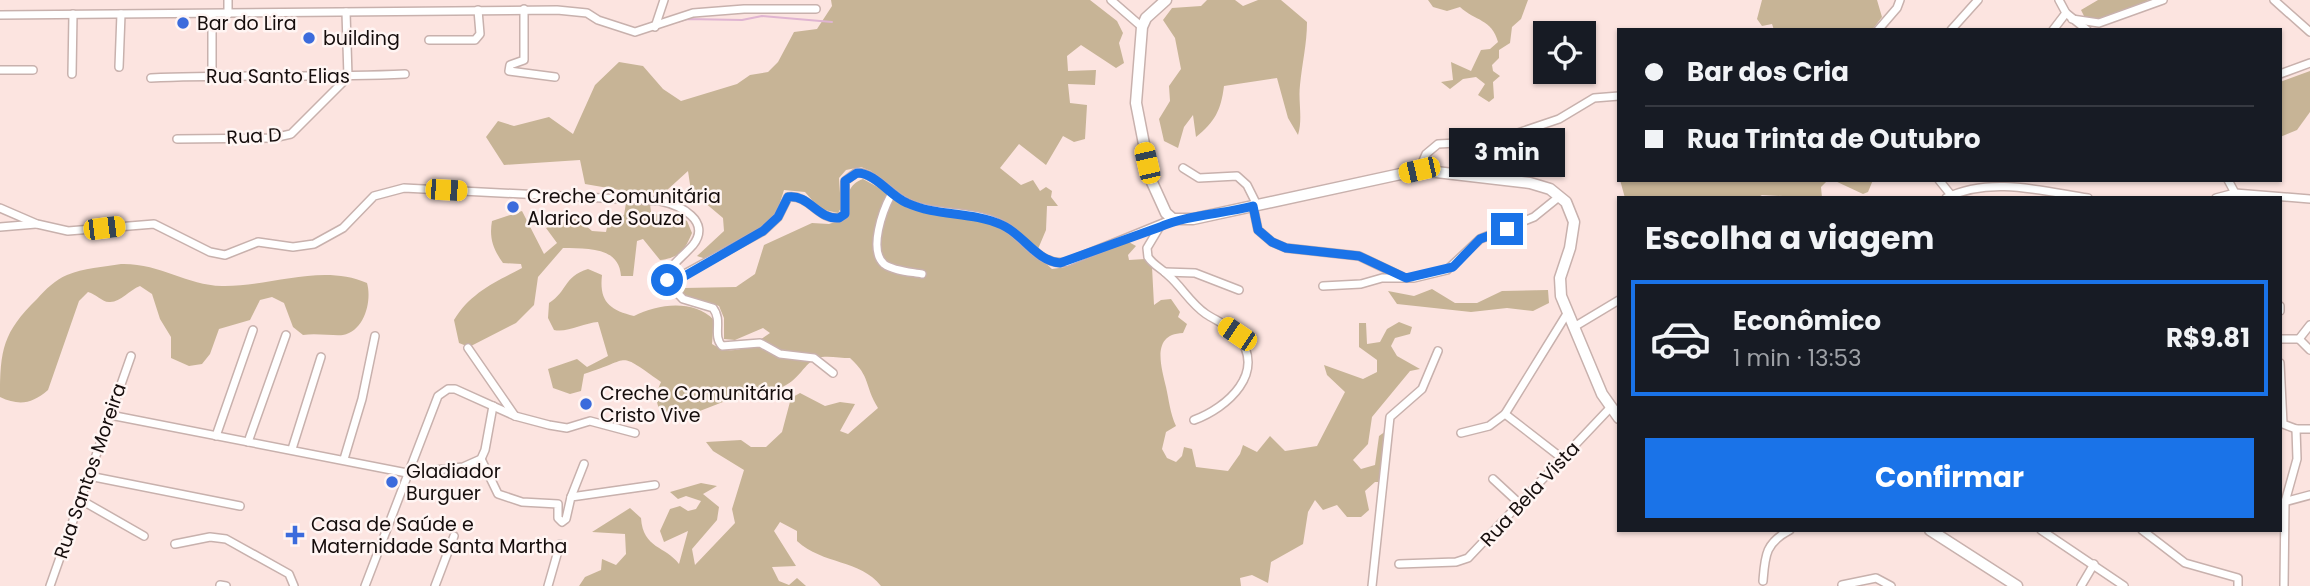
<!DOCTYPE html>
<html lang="pt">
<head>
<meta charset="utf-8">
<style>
	:root { --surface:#171b24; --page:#20242c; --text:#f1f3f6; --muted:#9ea1a6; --line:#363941; --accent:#1a73e8 }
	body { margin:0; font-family:Poppins,sans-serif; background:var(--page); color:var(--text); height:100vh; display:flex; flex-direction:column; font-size:26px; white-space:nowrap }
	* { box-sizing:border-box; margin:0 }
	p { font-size:23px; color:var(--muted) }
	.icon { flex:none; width:38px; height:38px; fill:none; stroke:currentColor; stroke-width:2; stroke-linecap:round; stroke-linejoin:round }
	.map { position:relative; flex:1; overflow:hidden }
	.panel { position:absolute; left:1617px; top:196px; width:665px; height:336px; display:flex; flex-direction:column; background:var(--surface); border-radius:0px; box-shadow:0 2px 5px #0004 }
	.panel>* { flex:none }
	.hud { position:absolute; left:1617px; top:28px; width:665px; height:154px; border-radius:0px; box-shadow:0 2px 5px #0004; display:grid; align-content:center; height:154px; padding:0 28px; background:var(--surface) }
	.fabs { position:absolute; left:1533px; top:21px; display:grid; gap:14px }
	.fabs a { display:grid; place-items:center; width:63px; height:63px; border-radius:0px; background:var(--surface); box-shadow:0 2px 5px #0004; font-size:35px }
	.end { position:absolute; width:32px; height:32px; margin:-16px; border:9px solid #1a73e8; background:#fff; box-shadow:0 0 0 4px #fff }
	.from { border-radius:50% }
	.bubble { position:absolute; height:49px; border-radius:0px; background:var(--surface); box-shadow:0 2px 5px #0004; font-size:23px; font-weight:700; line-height:49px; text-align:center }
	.car { position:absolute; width:21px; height:42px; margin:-21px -10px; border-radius:9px; box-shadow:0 0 5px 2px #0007; background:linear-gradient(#f5c518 24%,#345 0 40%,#f5c518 0 76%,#345 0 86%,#f5c518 0) }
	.hud b { display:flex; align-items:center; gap:24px; height:66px; font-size:26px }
	.hud b+b { border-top:2px solid var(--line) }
	.hud i { width:18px; height:18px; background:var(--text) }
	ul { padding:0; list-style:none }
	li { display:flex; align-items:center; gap:21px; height:116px; margin:0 14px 10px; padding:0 14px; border:4px solid transparent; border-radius:0px }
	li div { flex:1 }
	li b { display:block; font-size:26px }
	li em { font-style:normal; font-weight:700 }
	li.current { border-color:var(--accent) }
	li>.icon { width:63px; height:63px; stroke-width:1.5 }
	h2 { padding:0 28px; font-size:32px; line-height:84px }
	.button { display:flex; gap:14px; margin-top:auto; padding:14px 28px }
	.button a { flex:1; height:80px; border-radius:0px; background:var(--accent); color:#fff; font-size:28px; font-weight:700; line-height:80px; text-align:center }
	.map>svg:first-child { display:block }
	.green { fill:#c7b496 }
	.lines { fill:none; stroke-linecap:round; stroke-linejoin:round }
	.stream { stroke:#dfb4d1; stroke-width:2 }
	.minor-casing { stroke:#c8b1ad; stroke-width:10 }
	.secondary-casing { stroke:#c8b1ad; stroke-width:13 }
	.minor { stroke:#fff; stroke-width:7 }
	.secondary { stroke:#fff; stroke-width:10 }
	.route { stroke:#1a73e8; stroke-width:9 }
	.poi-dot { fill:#3b6bdc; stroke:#fff5f3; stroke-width:2.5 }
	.labels { text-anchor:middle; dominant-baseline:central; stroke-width:5; stroke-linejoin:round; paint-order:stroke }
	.poi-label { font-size:19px; fill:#150d0c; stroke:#fff5f3; text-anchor:start }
	.street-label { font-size:19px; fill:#150d0c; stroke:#fff5f3 }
</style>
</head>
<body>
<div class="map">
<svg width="2310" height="586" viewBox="0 0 2310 586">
	<rect width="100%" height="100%" fill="#fce4e0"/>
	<g class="green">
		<polygon points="831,0 1090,0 1117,21 1123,33 1119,43 1124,63 1116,68 1081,45 1067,56 1068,71 1096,70 1095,85 1068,84 1070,103 1087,105 1085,139 1074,142 1063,136 1046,165 1019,144 1000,168 1021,185 1033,180 1040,191 1046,187 1052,191 1051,197 1058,206 1047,206 1046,230 1038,249 1005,225 940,212 892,194 871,171 861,167 846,170 839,178 841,208 838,213 820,209 805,192 784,190 776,215 767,225 706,259 697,256 724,231 723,218 691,191 688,171 666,191 643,194 585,184 580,160 504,165 486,137 498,121 514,126 549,117 573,134 595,85 619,62 643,66 663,89 681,101 737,84 750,75 768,72 778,62 794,32 817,29 832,6"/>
		<path d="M1207 0H1235L1243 6 1258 0H1281L1307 22C1307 44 1302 63 1300 85 1298 102 1303 118 1298 135L1288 118 1277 78 1224 86C1221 110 1215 122 1196 137L1193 115 1184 127 1178 148 1164 141 1159 119 1170 101 1169 86 1181 69 1175 38 1163 20 1172 8 1201 6Z"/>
		<path d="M1428 0H1528L1521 19 1512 27 1510 43 1499 50V58L1492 65 1493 71 1500 76 1493 82 1494 98 1489 102 1478 95 1485 84 1476 77 1463 79 1450 89 1441 82 1453 80 1451 62 1471 71 1481 50 1490 49 1498 42C1492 19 1475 21 1460 7L1447 11 1433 7Z"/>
		<polygon points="1762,0 1877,0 1882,17 1872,30 1774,30 1772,24 1762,26 1757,19"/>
		<path d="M2098 0H2149C2132 8 2103 26 2085 18L2081 10Z"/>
		<polygon points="2310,71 2310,112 2297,130 2280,137 2280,82"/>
		<path d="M863 179 910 205 939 214 970 215 1005 227 1052 269 1066 267 1127 241 1136 246 1128 255 1129 260 1145 259 1152 267 1154 305 1161 300 1171 299 1180 312 1178 317 1187 324 1183 333C1151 334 1161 366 1166 387 1169 400 1170 413 1176 426L1166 432 1162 449 1167 458 1176 462 1182 456 1184 447 1192 449 1196 467 1228 471 1240 454 1243 445 1257 452 1270 436 1285 451 1317 446 1345 392 1327 375 1324 365 1363 379 1377 372V360L1359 347V323H1366L1367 344 1380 342 1387 329 1399 322 1412 327 1410 334 1395 338 1391 346 1397 356 1420 369 1410 371 1372 417 1368 444 1353 460 1361 469 1375 465 1379 436 1393 426 1384 442C1391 454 1391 470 1384 482H1375L1365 491 1369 510 1361 517H1347L1337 505 1323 510 1315 500 1308 512 1303 544 1271 562 1268 583 1252 575 1240 578 1241 586H881C860 559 823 565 797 541V531L780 522 774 531 796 566 772 567 779 581 789 585 797 578 806 586H579L585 577 601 570 602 559 616 565 626 554 625 534 592 532 630 508 641 518C643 549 666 546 679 564L688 531 664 542 660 531 670 509 680 506 688 511 696 509 701 501 686 496 678 499 670 492 701 483 717 486 703 494 719 507 717 520 692 549 695 565 735 523 732 509 744 470 713 451 706 442 741 440 751 447H766L782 432 791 398 800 393 825 406 840 402 855 404 840 431 848 434 878 408C864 385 871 377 850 358 840 358 826 355 817 358 805 362 799 381 780 388 765 394 747 392 733 398 711 406 689 418 666 418 655 405 654 397 661 382 615 350 634 359 584 374L581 391 570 394 553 388 548 369 577 359 587 367 608 356 598 322C584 323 567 333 554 330L548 318 549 303C568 291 563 277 588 269L602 275C599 301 609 310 634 316 658 304 693 299 714 320L712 344C732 358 752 346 770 333L763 328 735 340 724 339V318L719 306 685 296 680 291 684 288 736 287 755 274 764 245 812 223 829 224 847 218C847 202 845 185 863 179Z"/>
		<polygon points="1620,180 1828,180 1821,187 1822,198 1762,195 1756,198 1625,198"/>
		<polygon points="1833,180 1873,180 1868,192 1863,194"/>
		<path d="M626 203 650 204 651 212 672 220 680 217 687 221 692 233C685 250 679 258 660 260L643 239 637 241 633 276H621C619 246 587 249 563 248L538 277 534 305 516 323 469 347 459 343 454 320C470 293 495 282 522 268L521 264 503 263C493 249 489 238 492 221L522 211 544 254 557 243 546 228 577 218 592 231 606 232C608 221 613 216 624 215Z"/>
		<path d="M121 264C160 263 186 285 222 286 270 287 321 263 367 283 372 300 365 331 343 335 334 336 316 333 303 335L293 327 284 303 272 297 260 300 250 320 219 329 210 354 202 364 189 366 171 358V337L160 319 152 294 140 286C129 290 120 303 109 302 102 302 96 294 88 292L79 301 48 390C32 404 19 406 0 397 0 350 3 332 37 299 46 289 55 280 67 275 83 268 104 267 121 264Z"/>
		<polygon points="1432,289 1455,303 1477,303 1502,291 1548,290 1549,303 1533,311 1507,308 1471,312 1397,304 1388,291 1414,296"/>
	</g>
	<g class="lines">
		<polyline class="stream" points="677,22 687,19 742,20 762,16 832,22"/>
		<g class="minor-casing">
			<g id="minor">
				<polyline points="1111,0 1142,27"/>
				<polyline points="2059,0 2066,13 2087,30"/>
				<polyline points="2274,0 2310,32"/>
				<polyline points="524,9 524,60 510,65 509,71 555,77"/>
				<polyline points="228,14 228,0"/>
				<polyline points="0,15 557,10 587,13 598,20 635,32 693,13 744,9 816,9"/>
				<polyline points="212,15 212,75"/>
				<polyline points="2072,19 2099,23 2163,0"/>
				<polyline points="655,27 664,0"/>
				<polyline points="1878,30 1897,8 1900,0"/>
				<polyline points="1951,30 1978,0"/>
				<polyline points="2053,30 2066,13"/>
				<polyline points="429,40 475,40 480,34 478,10"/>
				<polyline points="119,67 121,14"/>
				<polyline points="0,70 33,70"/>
				<polyline points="72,74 73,14"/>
				<polyline points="2280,74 2310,63"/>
				<path d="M151 78C236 74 320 78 405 74"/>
				<polyline points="177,139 273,138 291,134 348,77 346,12"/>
				<polyline points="1183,168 1199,178 1237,176 1247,185 1257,205"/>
				<polyline points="1419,170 1426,154 1438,144 1494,141 1559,119 1594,98 1619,96"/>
				<polyline points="1939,180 1951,195"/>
				<polyline points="2228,180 2235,193"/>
				<path d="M891 195C883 210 868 250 884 264 893 271 912 272 922 274"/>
				<path d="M1946 198C1990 176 2042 191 2088 198"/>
				<polyline points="2216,198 2235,193 2310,199"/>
				<polyline points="1253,206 1258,230 1272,242 1286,248 1359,256 1403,277"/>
				<path d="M0 208 37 224 68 231 154 224 210 252 225 255 258 242 293 247 314 244 343 228 374 196 404 188 660 201C680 205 712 221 693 245 685 254 676 261 669 270L668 283 763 231 778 217 788 197C809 194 818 220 839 218L845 214V181L857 172C878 174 893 199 913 205 944 216 980 209 1008 228 1026 241 1042 267 1067 262L1173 219"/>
				<polyline points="0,227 36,224"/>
				<path d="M1159 228 1147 248 1148 257C1153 265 1161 268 1168 275 1182 287 1190 303 1206 314 1215 320 1230 326 1237 335 1268 372 1227 408 1194 420"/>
				<polyline points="1165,272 1195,273 1239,290"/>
				<path d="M668 283 683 299 713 308C723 321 712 335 722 346L760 343 780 354 814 358 833 373"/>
				<polyline points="1323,286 1361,284 1382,278 1414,278 1447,270 1480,239 1534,217 1560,196"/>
				<polyline points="2280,306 2280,311"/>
				<polyline points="1574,327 1619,300"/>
				<polyline points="2280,339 2299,339 2310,325"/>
				<polyline points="2299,339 2310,350"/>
				<polyline points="468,348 515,416"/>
				<polyline points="2280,363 2283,424 2296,429 2310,429"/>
				<polyline points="1505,414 1563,459"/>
				<polyline points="110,415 407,473 463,467 481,459 485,450 493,406"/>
				<polyline points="1461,433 1489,426 1505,414 1568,312"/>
				<polyline points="216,436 253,330"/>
				<polyline points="248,442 286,335"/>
				<polyline points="292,449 321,357"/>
				<polyline points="344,459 362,399 375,336"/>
				<polyline points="481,459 498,494 522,502 558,504 558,518 562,522 566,519 571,497 655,485"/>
				<polyline points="89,476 240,506"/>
				<polyline points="1493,479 1520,504"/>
				<polyline points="571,497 584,464"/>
				<polyline points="81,500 144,536"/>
				<polyline points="2284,502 2310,495"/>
				<polyline points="2041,530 2124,586"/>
				<polyline points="2142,530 2185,563 2238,578 2238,586"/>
				<polyline points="175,544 210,537 226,539 289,574 294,586"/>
				<polyline points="1399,564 1456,562 1468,558 1610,408"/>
				<path d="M1763 581C1765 556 1765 543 1790 530"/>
				<polyline points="220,585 226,586"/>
				<polyline points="1842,585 1876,578 1891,586"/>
				<polyline points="50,586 131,356"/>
				<polyline points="365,586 438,396 448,389 455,389 515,416 549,425 567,428 590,421 635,433"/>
				<polyline points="435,586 454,536"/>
				<polyline points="548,586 560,544"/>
				<polyline points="1372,586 1390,417 1422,389 1438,351"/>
				<polyline points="2081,586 2094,564"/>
				<polyline points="2284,586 2285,502 2297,459 2296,429"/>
			</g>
		</g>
		<g class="secondary-casing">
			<g id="secondary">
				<polyline points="1166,0 1146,18 1142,27 1136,103 1151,180 1166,213 1173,219 1193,219 1419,170 1530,183 1550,189 1566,202 1574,222 1570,248 1560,278 1561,296 1602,394 1619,418"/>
				<polyline points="1930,530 2017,586"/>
			</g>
		</g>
		<use href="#minor" class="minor"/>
		<use href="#secondary" class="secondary"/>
	</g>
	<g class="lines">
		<path class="route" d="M667 280 668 283 676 281 763 231 778 217 788 197C809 194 818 220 839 218L845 214V181L857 173C876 173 890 196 907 203 938 217 971 211 1002 225 1023 234 1036 261 1060 263L1160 227C1186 215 1223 214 1253 206L1258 230 1272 242 1286 248 1359 256 1406 278 1453 267 1480 239 1507 229"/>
	</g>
	<g class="poi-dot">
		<circle cx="183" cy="23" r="7"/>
		<circle cx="309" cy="38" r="7"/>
		<circle cx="513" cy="207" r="7"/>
		<circle cx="586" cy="404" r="7"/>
		<circle cx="392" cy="482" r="7"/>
		<path d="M291.5 524.5h7v7h7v7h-7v7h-7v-7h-7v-7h7z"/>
	</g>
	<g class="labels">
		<g class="poi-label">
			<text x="197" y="23">Bar do Lira</text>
			<text x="323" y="38">building</text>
			<text x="527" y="196">Creche Comunitária<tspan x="527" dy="22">Alarico de Souza</tspan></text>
			<text x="600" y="393">Creche Comunitária<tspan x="600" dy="22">Cristo Vive</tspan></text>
			<text x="406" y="471">Gladiador<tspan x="406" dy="22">Burguer</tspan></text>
			<text x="311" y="524">Casa de Saúde e<tspan x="311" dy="22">Maternidade Santa Martha</tspan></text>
		</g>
		<g class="street-label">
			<text x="278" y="76">Rua Santo Elias</text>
			<text transform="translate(254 136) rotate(-3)">Rua D</text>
			<text transform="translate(90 471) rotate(-71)">Rua Santos Moreira</text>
			<text transform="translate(1530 494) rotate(-47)">Rua Bela Vista</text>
		</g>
	</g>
</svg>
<div class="fabs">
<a><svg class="icon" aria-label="locate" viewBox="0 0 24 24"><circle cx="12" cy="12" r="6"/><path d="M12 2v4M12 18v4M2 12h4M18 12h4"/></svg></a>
</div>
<i class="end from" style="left:667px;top:280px"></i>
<i class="end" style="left:1507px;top:229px"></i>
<div class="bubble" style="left:1449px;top:128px;width:116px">3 min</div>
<i class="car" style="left:1147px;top:163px;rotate:347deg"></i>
<i class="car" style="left:1419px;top:170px;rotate:257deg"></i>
<i class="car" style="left:446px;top:190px;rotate:93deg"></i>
<i class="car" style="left:104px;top:228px;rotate:83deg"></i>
<i class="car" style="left:1237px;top:334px;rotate:304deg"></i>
<div class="hud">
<b><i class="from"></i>Bar dos Cria</b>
<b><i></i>Rua Trinta de Outubro</b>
</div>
<section class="panel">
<h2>Escolha a viagem</h2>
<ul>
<li class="current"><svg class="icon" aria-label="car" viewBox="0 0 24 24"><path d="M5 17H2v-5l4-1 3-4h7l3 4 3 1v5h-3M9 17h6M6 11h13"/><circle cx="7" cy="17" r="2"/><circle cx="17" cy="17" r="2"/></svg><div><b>Econômico</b><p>1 min · 13:53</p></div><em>R$9.81</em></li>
</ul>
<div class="button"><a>Confirmar</a></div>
</section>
</div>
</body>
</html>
